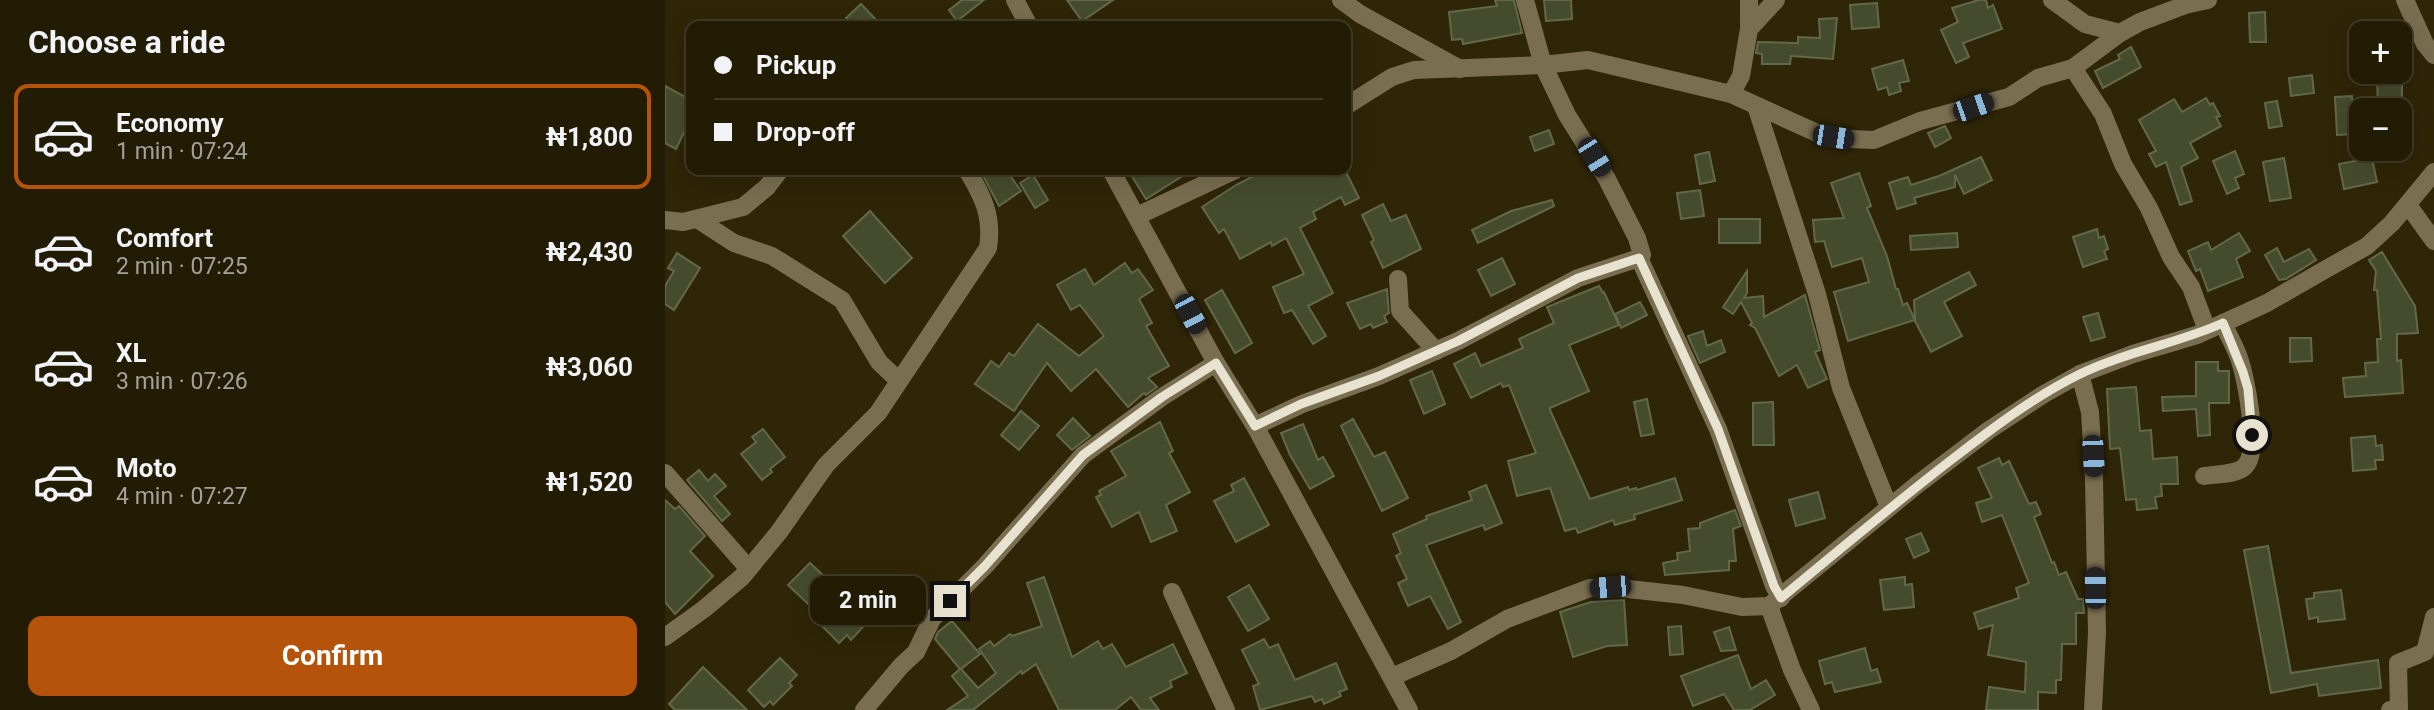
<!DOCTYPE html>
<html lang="en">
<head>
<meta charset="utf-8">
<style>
	:root { --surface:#231c05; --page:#2b250f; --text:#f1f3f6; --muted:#a3a19a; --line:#403a27; --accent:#b45309 }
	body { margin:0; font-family:Roboto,sans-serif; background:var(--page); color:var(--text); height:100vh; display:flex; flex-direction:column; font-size:26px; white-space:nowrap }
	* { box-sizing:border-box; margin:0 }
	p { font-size:23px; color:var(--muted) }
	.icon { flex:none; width:38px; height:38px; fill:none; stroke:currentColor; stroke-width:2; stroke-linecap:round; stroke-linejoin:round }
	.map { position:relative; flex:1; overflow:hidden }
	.side { display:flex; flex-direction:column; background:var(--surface); width:665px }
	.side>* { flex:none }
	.guide { position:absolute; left:21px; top:21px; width:665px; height:154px; border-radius:14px; box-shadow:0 7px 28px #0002,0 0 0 2px var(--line); display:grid; align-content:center; height:154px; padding:0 28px; background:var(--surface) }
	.buttons { position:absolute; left:1684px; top:21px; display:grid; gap:14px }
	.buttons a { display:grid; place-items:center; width:63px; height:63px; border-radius:14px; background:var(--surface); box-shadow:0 7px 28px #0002,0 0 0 2px var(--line); font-size:35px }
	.end { position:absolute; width:32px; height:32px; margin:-16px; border:9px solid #e8e2d1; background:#111; box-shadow:0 0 0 4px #111 }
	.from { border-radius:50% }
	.bubble { position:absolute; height:49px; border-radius:14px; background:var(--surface); box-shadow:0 7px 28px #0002,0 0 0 2px var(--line); font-size:23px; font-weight:700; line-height:49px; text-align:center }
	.car { position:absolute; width:21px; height:42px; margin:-21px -10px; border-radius:9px; box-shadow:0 0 5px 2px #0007; background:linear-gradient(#222 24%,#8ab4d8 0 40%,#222 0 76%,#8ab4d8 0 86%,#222 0) }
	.guide b { display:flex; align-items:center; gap:24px; height:66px; font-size:26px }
	.guide b+b { border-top:2px solid var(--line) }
	.guide i { width:18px; height:18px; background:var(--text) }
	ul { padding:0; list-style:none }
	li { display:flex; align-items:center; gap:21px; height:105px; margin:0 14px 10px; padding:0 14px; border:4px solid transparent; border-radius:14px }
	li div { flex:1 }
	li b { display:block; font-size:26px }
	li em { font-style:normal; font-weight:700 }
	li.selected { border-color:var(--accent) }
	li>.icon { width:63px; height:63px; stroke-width:1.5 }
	h2 { padding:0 28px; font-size:32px; line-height:84px }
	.action { display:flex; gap:14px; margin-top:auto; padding:14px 28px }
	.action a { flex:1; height:80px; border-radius:14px; background:var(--accent); color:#fff; font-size:28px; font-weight:700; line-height:80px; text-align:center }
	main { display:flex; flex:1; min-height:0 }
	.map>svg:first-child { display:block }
	.building { fill:#454b2d; stroke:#62694a; stroke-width:2 }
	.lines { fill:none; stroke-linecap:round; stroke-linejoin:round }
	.minor { stroke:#796e4f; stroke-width:18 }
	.route { stroke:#e8e2d1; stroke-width:9 }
</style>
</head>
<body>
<main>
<section class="side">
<h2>Choose a ride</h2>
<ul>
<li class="selected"><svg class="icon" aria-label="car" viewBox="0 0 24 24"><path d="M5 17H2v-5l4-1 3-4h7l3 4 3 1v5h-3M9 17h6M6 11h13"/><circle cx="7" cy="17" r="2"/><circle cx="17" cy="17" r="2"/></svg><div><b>Economy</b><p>1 min · 07:24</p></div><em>₦1,800</em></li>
<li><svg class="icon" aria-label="car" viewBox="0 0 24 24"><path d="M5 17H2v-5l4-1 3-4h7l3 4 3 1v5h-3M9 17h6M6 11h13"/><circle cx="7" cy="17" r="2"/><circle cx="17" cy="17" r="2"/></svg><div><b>Comfort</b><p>2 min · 07:25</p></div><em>₦2,430</em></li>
<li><svg class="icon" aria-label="car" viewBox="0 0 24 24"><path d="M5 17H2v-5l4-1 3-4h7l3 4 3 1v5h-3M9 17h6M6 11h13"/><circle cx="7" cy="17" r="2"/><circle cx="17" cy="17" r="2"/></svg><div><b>XL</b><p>3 min · 07:26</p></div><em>₦3,060</em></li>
<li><svg class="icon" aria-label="car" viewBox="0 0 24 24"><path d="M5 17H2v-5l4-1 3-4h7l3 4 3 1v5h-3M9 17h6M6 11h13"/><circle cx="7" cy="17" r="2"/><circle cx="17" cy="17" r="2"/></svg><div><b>Moto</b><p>4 min · 07:27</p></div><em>₦1,520</em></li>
</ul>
<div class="action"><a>Confirm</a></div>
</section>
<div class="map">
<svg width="1769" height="710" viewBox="0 0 1769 710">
	<rect width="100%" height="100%" fill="#2f2507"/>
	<g class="building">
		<polygon points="297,0 319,0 292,21 284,10"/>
		<polygon points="402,0 448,0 417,21"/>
		<polygon points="830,0 849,0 857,33 798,44 797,39 787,40 784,12 832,6"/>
		<polygon points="879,0 906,0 907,19 881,21"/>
		<polygon points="1314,0 1321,0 1323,8 1328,5 1337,29 1298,43 1304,57 1291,63 1276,30 1293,22 1287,8"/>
		<polygon points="1212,3 1214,27 1187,29 1185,5"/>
		<polygon points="196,4 217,26 189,26 181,18"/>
		<polygon points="1600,12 1601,42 1585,42 1584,13"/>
		<polygon points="1172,18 1168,59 1126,56 1125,64 1097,64 1097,54 1091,53 1093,42 1133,43 1133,37 1155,38 1154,19"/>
		<polygon points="1466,47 1476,67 1438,88 1430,71 1455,59 1453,55"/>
		<polygon points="1238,60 1244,81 1234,83 1236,91 1224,95 1222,87 1213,90 1207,69"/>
		<polygon points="1647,75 1649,93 1626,96 1624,78"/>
		<polygon points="1737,77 1737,110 1713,110 1712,78"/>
		<polygon points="0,86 26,100 26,118 11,149 0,143"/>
		<polygon points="1687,96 1689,134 1672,135 1670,97"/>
		<polygon points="1541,98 1545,105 1548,103 1555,116 1551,117 1556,126 1525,143 1533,158 1516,167 1527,201 1515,205 1501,162 1491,167 1484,154 1491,151 1474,120 1509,99 1517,112"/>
		<polygon points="1612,101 1617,126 1604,128 1600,103"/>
		<polygon points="1280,126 1286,138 1270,147 1263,133"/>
		<polygon points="884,130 889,144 870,151 865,137"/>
		<polygon points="1570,151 1579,174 1570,178 1574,188 1562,194 1548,161"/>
		<polygon points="1044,152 1050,181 1035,184 1030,155"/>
		<polygon points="1316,157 1327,180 1299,194 1290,175 1290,187 1249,198 1251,203 1232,209 1224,183 1243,177 1246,185 1274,176"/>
		<polygon points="1619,158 1626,198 1605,201 1598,162"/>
		<polygon points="1707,158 1712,182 1679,189 1674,164"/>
		<polygon points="315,170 341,170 356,191 334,206"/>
		<polygon points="463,170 527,170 481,199"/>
		<polygon points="600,170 680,170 694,198 680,205 676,197 648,212 651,219 635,228 668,293 643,306 661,336 648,344 627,310 619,313 608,287 639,274 621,238 607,246 606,242 575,259 559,229 554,233 537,207 571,185"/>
		<polygon points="1194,173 1206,206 1202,208 1222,256 1231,289 1233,289 1238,305 1242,303 1250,320 1183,341 1169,292 1204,282 1197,258 1167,267 1159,241 1150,242 1148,220 1179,218 1166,183"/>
		<polygon points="368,175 383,200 370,208 355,183"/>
		<polygon points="1035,190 1039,216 1016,219 1012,193"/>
		<polygon points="887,200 889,206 813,243 807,230 846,211"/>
		<polygon points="718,204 726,221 741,215 756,249 718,268 706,242 709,240 697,215"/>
		<polygon points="205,211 247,258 220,283 178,236"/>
		<rect x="1054" y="219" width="41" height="24"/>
		<polygon points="1432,229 1434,238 1439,236 1443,249 1439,251 1442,259 1418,267 1408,237"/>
		<polygon points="1292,233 1293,247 1246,250 1245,236"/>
		<polygon points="1574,233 1585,251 1571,259 1578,277 1543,291 1535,269 1531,271 1523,251 1543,242 1546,250"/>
		<polygon points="1612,248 1619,262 1644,249 1651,260 1621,279 1614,280 1600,255"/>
		<polygon points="1717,252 1750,306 1753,333 1732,334 1732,361 1736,360 1738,393 1680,397 1678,378 1701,376 1700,363 1713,362 1712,339 1716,339 1712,290 1709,290 1711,271 1704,260"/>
		<polygon points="12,253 35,268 9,310 0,304 0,286 9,271 3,268"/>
		<polygon points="837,258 850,284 826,296 813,270"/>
		<polygon points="460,263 467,273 473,269 488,290 474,299 487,323 481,326 504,366 483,378 492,387 481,395 479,393 463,407 431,369 406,391 382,363 349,411 310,384 326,361 334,367 344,353 349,356 373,324 414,356 439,336 415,305 406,310 392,285 420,269 429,285"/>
		<polygon points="1082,271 1082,293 1079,298 1098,296 1099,317 1140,295 1155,350 1150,352 1162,379 1143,388 1132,365 1114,376 1090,328 1085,325 1087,323 1076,302 1068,314 1058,307"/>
		<polygon points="1304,272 1311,285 1279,302 1297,336 1266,352 1250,321 1249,300"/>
		<polygon points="934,286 938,293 939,292 954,325 904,345 924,391 885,408 885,410 925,499 963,487 964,490 971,488 972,490 1010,478 1017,500 969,515 970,519 950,525 948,520 913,533 911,528 900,531 885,488 852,496 843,461 871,453 844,385 838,387 836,383 806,398 789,364 810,353 816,366 858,348 854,339 889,323 882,307"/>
		<polygon points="722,289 724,313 719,316 722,322 708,328 706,324 695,329 682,303"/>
		<polygon points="557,290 587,343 570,353 540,300"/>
		<polygon points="975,302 982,315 956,328 950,314"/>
		<polygon points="1433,313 1440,337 1426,341 1418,317"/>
		<polygon points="1038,331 1042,346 1056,340 1060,352 1035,363 1023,336"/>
		<polygon points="1625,338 1646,338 1647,361 1625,362"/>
		<polygon points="1531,362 1553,362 1553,371 1564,371 1564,403 1544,403 1545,435 1533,436 1531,409 1498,411 1497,397 1531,396"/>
		<polygon points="767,371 780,404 759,414 745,380"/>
		<polygon points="1471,387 1475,431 1486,430 1488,459 1512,457 1513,484 1496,484 1497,496 1490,497 1492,508 1472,510 1471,499 1461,500 1455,448 1445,449 1442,389"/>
		<polygon points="982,399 989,434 976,436 969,402"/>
		<polygon points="1108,402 1109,445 1088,445 1088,403"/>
		<polygon points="356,411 374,426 354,450 336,435"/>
		<polygon points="408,418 425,436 407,450 392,435"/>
		<polygon points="688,419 709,457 720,452 743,498 717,511 676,426"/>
		<polygon points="495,422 508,451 504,453 525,492 501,505 512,531 486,542 474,512 447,527 431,497 436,495 434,491 461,476 446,451"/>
		<polygon points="638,424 653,460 658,457 669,476 645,489 625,455 616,433"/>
		<polygon points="98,429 120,457 105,469 107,472 97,480 76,454 91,442 87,437"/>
		<polygon points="1710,436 1711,446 1717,445 1718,460 1710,460 1711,469 1688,471 1686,438"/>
		<polygon points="1334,458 1337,465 1344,461 1364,504 1371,502 1376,514 1369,517 1387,563 1389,562 1394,575 1401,572 1413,599 1418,599 1419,613 1411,613 1411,644 1397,644 1396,680 1391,680 1391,693 1373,692 1373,710 1321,710 1324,687 1360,692 1361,662 1323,655 1328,625 1314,629 1309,613 1354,598 1351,588 1364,583 1337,515 1317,522 1311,503 1327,498 1313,468"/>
		<polygon points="34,470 43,481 50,474 61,486 49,496 65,514 57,521 22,480"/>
		<polygon points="579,478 604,525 571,542 549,501 569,491 566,485"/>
		<polygon points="821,485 837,523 820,530 818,525 761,545 796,622 783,629 765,596 743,606 733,583 742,579 731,556 736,553 728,534 762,519 761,516 807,500 804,492"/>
		<polygon points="1153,492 1160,518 1131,526 1124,500"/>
		<polygon points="0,500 10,509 14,506 40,536 25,551 48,576 10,614 0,602"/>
		<polygon points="1070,510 1076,526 1068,529 1071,561 1064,561 1064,570 1000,575 998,563 1013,560 1012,553 1025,551 1023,529 1035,528 1035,523"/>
		<polygon points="1256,533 1264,551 1249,558 1241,539"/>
		<polygon points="1603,546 1626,673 1713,660 1716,688 1654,696 1652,684 1606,693 1579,550"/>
		<polygon points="145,563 202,616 194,624 198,627 186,640 182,635 174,643 153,622 157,617 123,585"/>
		<polygon points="379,577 407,657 433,641 438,649 447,644 461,667 508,644 522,673 505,681 507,687 485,698 494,710 476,710 466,697 450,710 394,710 371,664 357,674 356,671 308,710 282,710 303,696 287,676 295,669 270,639 273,632 287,621 315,654 296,669 313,688 331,673 314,649 325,641 329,646 345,634 347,636 377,626 362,583"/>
		<polygon points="1240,577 1240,585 1247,584 1249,607 1219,610 1215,580"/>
		<polygon points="584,585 604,619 583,631 563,597"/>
		<polygon points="1676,590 1680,619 1653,622 1653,617 1644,619 1641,599 1649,598 1649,593"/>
		<polygon points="959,600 962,645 942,646 908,657 895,612 926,602"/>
		<polygon points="1016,626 1018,654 1005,655 1003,627"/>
		<polygon points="1064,627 1071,650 1056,651 1049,632"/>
		<polygon points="599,639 604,648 613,644 630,680 671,663 682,689 674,692 676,696 659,704 657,699 650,702 647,696 595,710 588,686 594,684 577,650"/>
		<polygon points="1200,648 1206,671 1212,669 1216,682 1170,692 1167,682 1160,684 1154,661"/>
		<polygon points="1073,655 1086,689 1101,680 1110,695 1085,710 1069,710 1059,694 1028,706 1016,676"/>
		<polygon points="115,658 132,675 124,683 127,686 108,705 105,701 99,707 83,690"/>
		<polygon points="38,667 82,710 10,710 4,704"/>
	</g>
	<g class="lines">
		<g class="minor">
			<polyline points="350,0 364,26"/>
			<polyline points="676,0 695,14 795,69"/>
			<polyline points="1084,0 1084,29"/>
			<polyline points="1387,0 1420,24 1455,33"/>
			<polyline points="1740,0 1760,44 1769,55"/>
			<polyline points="1408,68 1438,114 1458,164 1484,208 1506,257 1526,287 1542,330"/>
			<polyline points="1066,94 1076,76 1084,29 1111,0"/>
			<polyline points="681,106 727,77 749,70 878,65 923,60 1066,94 1152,133 1185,139 1209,140 1255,121 1344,97 1373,78 1408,68 1455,33 1475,22 1520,5 1543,0"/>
			<polyline points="1091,106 1152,294 1176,388 1224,507"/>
			<polyline points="446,170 551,363 590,426 744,710"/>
			<polyline points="1743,205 1769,241"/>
			<polyline points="472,216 570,170"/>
			<polyline points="32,219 69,243 107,256 177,300 214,362 234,381"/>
			<polyline points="0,220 18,222 78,207 102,187 115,170"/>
			<polyline points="974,258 1053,429 1109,586 1116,598"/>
			<polyline points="733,279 735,311 771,351"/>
			<polyline points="1415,374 1425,412 1429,479 1432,633 1428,710"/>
			<polyline points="590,426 637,404 714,376 793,341 913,278 974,258 977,255 972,238 942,179 902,115 878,65 860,0"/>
			<polyline points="0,473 83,568"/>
			<path d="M1539 476C1551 474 1574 475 1581 465 1595 450 1581 377 1574 358 1570 346 1563 335 1558 323"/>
			<polyline points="507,592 561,710"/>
			<polyline points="1104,606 1127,670 1146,710"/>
			<path d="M0 637 39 609 77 577 114 532 161 465 213 413 323 248C328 217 318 196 302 170"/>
			<polyline points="727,677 786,651 842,619 925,588 945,587 1018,595 1077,607 1104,606 1253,484 1324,430 1379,394 1415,374 1468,354 1532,335 1602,303 1656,272 1702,246 1727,223 1769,172"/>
			<polyline points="199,710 236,666 251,652 267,619 320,566 418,455 497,397 551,363"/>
			<polyline points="1725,710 1734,709 1733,663 1760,652 1769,617"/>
		</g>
	</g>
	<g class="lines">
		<path class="route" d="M285 601 320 566 418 455 497 397 551 363 590 426 636 404 714 376 793 341 913 278 974 258 1053 429 1109 586 1116 598C1174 550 1230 503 1290 457 1329 427 1369 397 1413 375 1459 352 1511 344 1558 323L1578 372 1583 389 1587 435"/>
	</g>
</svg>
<div class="buttons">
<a>+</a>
<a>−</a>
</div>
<i class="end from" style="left:1587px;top:435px"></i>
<i class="end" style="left:285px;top:601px"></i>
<div class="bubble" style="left:145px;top:576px;width:116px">2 min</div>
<i class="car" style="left:1308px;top:107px;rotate:71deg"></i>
<i class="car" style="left:1168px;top:137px;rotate:99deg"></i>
<i class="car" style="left:929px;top:157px;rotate:148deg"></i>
<i class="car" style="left:525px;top:314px;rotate:152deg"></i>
<i class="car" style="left:1428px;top:456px;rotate:177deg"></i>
<i class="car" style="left:945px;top:587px;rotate:265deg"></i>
<i class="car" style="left:1430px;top:588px;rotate:359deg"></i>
<div class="guide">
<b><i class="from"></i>Pickup</b>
<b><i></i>Drop-off</b>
</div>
</div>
</main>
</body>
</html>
